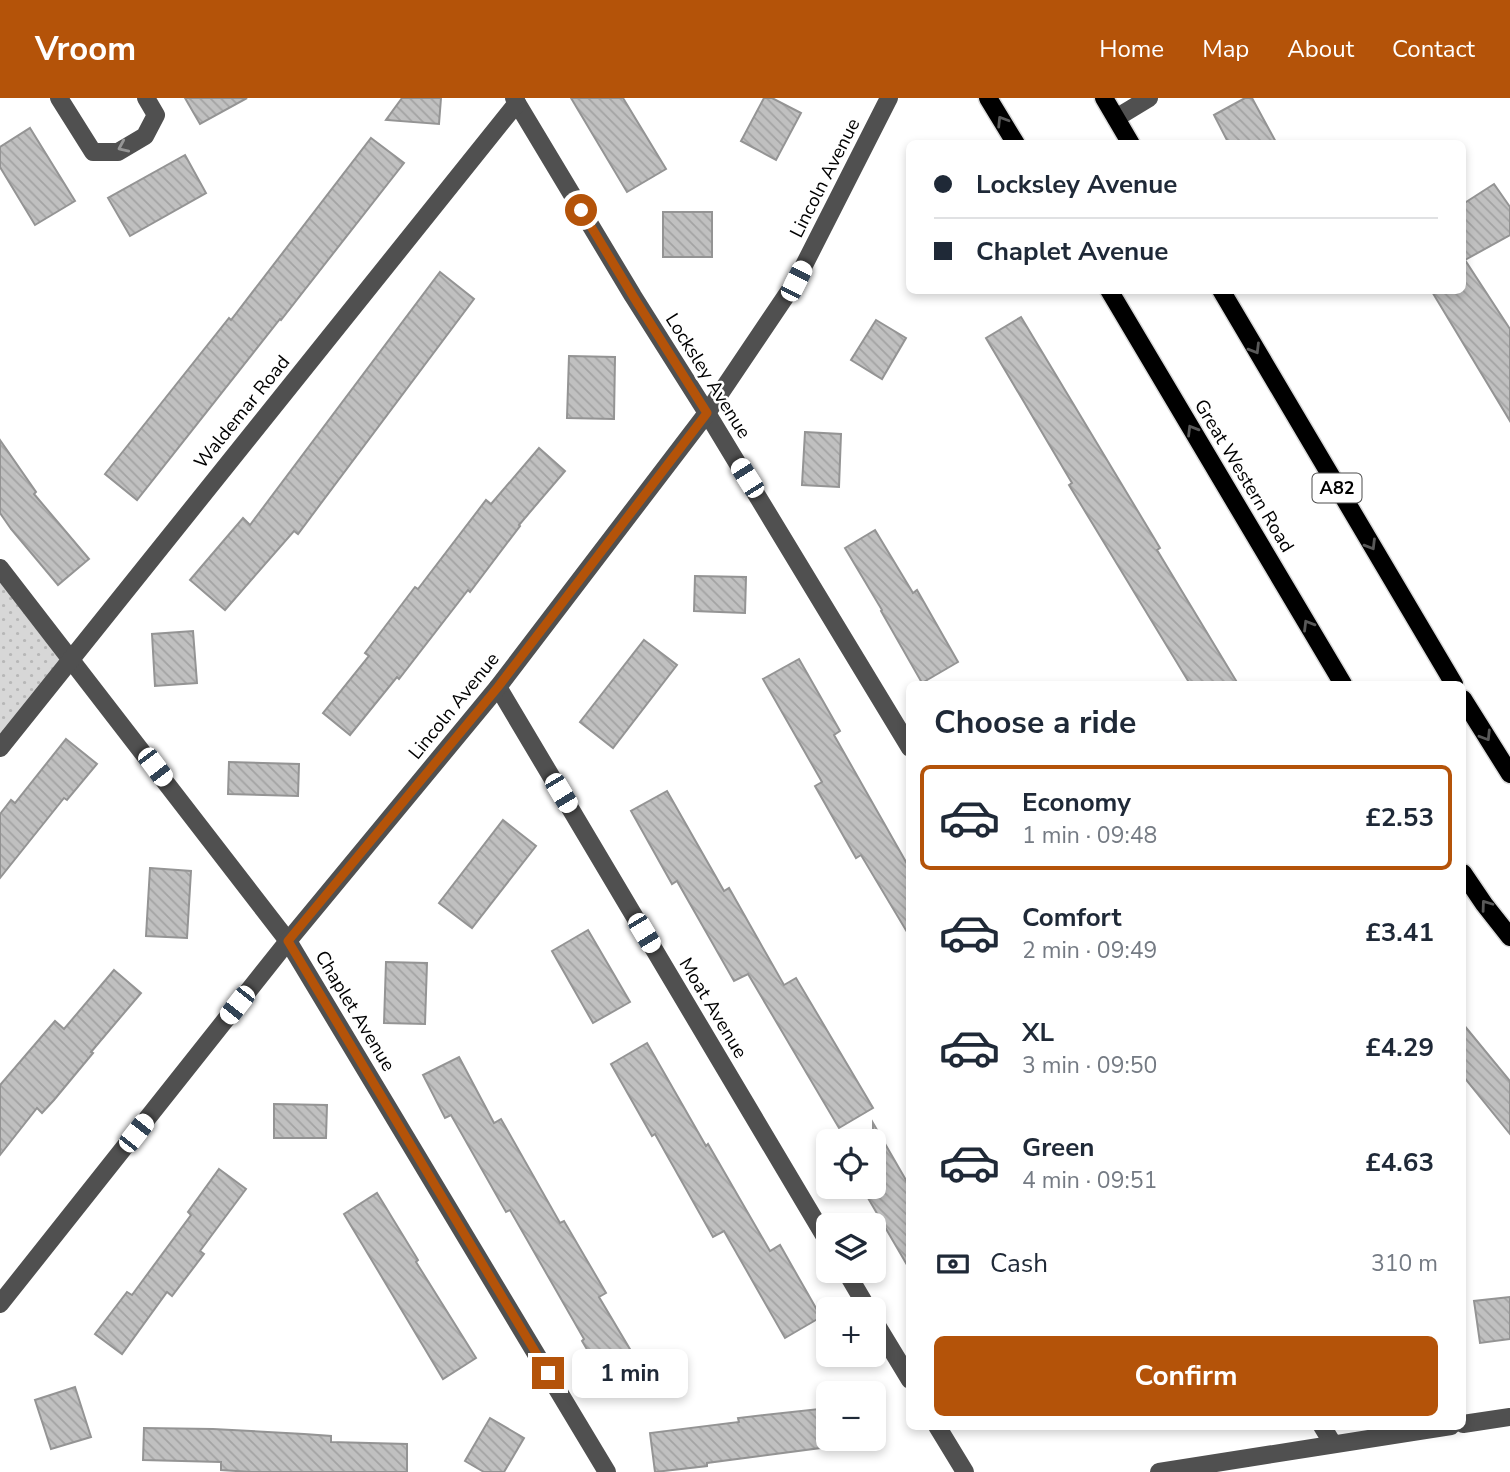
<!DOCTYPE html>
<html lang="en">
<head>
<meta charset="utf-8">
<style>
	:root { --surface:#fff; --page:#f6f6f7; --text:#1f2937; --muted:#747a83; --line:#e0e1e3; --accent:#b45309 }
	body { margin:0; font-family:"Nunito Sans",sans-serif; background:var(--page); color:var(--text); height:100vh; display:flex; flex-direction:column; font-size:26px; white-space:nowrap }
	* { box-sizing:border-box; margin:0 }
	p { font-size:23px; color:var(--muted) }
	.icon { flex:none; width:38px; height:38px; fill:none; stroke:currentColor; stroke-width:2; stroke-linecap:round; stroke-linejoin:round }
	.map { position:relative; flex:1; overflow:hidden }
	.details { position:absolute; left:906px; top:583px; width:560px; height:749px; display:flex; flex-direction:column; background:var(--surface); border-radius:10px; box-shadow:0 4px 10px #0003 }
	.details>* { flex:none }
	.top-card { position:absolute; left:906px; top:42px; width:560px; height:154px; border-radius:10px; box-shadow:0 4px 10px #0003; display:grid; align-content:center; height:154px; padding:0 28px; background:var(--surface) }
	.controls { position:absolute; left:816px; top:1031px; display:grid; gap:14px }
	.controls a { display:grid; place-items:center; width:70px; height:70px; border-radius:10px; background:var(--surface); box-shadow:0 4px 10px #0003; font-size:35px }
	.end { position:absolute; width:32px; height:32px; margin:-16px; border:9px solid #b45309; background:#fff; box-shadow:0 0 0 4px #fff }
	.from { border-radius:50% }
	.bubble { position:absolute; height:49px; border-radius:10px; background:var(--surface); box-shadow:0 4px 10px #0003; font-size:23px; font-weight:700; line-height:49px; text-align:center }
	.car { position:absolute; width:21px; height:42px; margin:-21px -10px; border-radius:9px; box-shadow:0 0 5px 2px #0007; background:linear-gradient(#fff 24%,#345 0 40%,#fff 0 76%,#345 0 86%,#fff 0) }
	.top-card b { display:flex; align-items:center; gap:24px; height:66px; font-size:26px }
	.top-card b+b { border-top:2px solid var(--line) }
	.top-card i { width:18px; height:18px; background:var(--text) }
	ul { padding:0; list-style:none }
	li { display:flex; align-items:center; gap:21px; height:105px; margin:0 14px 10px; padding:0 14px; border:4px solid transparent; border-radius:10px }
	li div { flex:1 }
	li b { display:block; font-size:26px }
	li em { font-style:normal; font-weight:700 }
	li.active { border-color:var(--accent) }
	li>.icon { width:63px; height:63px; stroke-width:1.5 }
	h2 { padding:0 28px; font-size:32px; line-height:84px }
	.pay { display:flex; align-items:center; gap:18px; height:77px; padding:0 28px; font-size:26px }
	.pay p { margin-inline-start:auto }
	.action { display:flex; gap:14px; margin-top:auto; padding:14px 28px }
	.action a { flex:1; height:80px; border-radius:10px; background:var(--accent); color:#fff; font-size:28px; font-weight:700; line-height:80px; text-align:center }
	header { display:flex; align-items:center; gap:42px; box-sizing:border-box; height:98px; padding:0 35px; background:var(--accent); color:#fff }
	header strong { font-size:33px }
	nav { display:flex; gap:38px; margin-inline-start:auto; font-size:24px }
	.map>svg:first-child { display:block }
	.park { fill:url(#park-dots) }
	.building { fill:url(#building-back-hatch); stroke:#949494; stroke-width:2 }
	.lines { fill:none; stroke-linecap:round; stroke-linejoin:round }
	.major-casing { stroke:#dbdbdb; stroke-width:21 }
	.minor { stroke:#505050; stroke-width:18 }
	.major { stroke:#000; stroke-width:18 }
	.oneway { stroke:#595959 }
	.oneway2 { stroke:#969696 }
	.route { stroke:#b45309; stroke-width:9 }
	.labels { text-anchor:middle; dominant-baseline:central; stroke-width:5; stroke-linejoin:round; paint-order:stroke }
	.shield { fill:#fff; stroke:#4c4c4c; stroke-width:2 }
	.shield-label { font-size:18px; font-weight:bold; fill:#000 }
	.street-label { font-size:19px; fill:#000; stroke:#fff }
</style>
</head>
<body>
<header>
<strong>Vroom</strong>
<nav><a>Home</a><a>Map</a><a>About</a><a>Contact</a></nav>
</header>
<div class="map">
<svg width="1510" height="1374" viewBox="0 0 1510 1374">
	<defs>
		<pattern id="park-dots" width="8" height="8" patternUnits="userSpaceOnUse" patternTransform="scale(1.75)"><rect width="8" height="8" fill="#d7d7d7"/><path d="M2 2h.1M6 6h.1" fill="none" stroke="#b7b7b7" stroke-width="1.8" stroke-linecap="round"/></pattern>
		<pattern id="building-back-hatch" width="6" height="6" patternUnits="userSpaceOnUse" patternTransform="scale(1.75)"><rect width="6" height="6" fill="#c0c0c0"/><path d="M-1 5l2 2M0 0l6 6M5-1l2 2" fill="none" stroke="#a3a3a3"/></pattern>
	</defs>
	<rect width="100%" height="100%" fill="#fff"/>
	<polygon class="park" points="0,470 72,560 0,650"/>
	<g class="building">
		<polygon points="185,0 247,0 200,26"/>
		<polygon points="402,0 441,0 439,26 386,22"/>
		<polygon points="571,0 623,0 666,71 627,94"/>
		<polygon points="764,0 772,0 801,15 776,62 741,43"/>
		<polygon points="1245,0 1252,0 1277,46 1229,46 1214,17"/>
		<polygon points="30,30 75,103 35,127 0,69 0,49"/>
		<polygon points="371,40 404,65 281,222 280,221 137,402 105,376 229,220 231,222"/>
		<polygon points="185,57 206,95 130,138 108,100"/>
		<polygon points="1494,86 1510,109 1510,137 1465,162 1510,231 1510,323 1431,192 1463,192 1463,106"/>
		<rect x="663" y="114" width="49" height="45"/>
		<polygon points="440,174 474,201 298,436 294,433 225,512 190,482 243,420 250,427"/>
		<polygon points="1021,219 1160,450 1157,452 1238,586 1190,586 1069,387 1072,385 986,240"/>
		<polygon points="876,222 906,240 882,281 851,262"/>
		<polygon points="569,258 615,259 614,321 567,320"/>
		<polygon points="805,334 841,336 839,389 802,387"/>
		<polygon points="0,342 36,394 34,396 89,461 58,487 11,431 0,415"/>
		<polygon points="539,350 565,373 519,427 520,428 470,494 468,492 399,581 397,579 350,637 323,615 369,558 365,555 415,489 418,491 486,402 491,406"/>
		<polygon points="875,432 913,495 917,492 958,564 922,585 881,513 882,512 845,450"/>
		<polygon points="695,478 746,479 745,515 694,513"/>
		<polygon points="193,533 197,585 155,588 152,536"/>
		<polygon points="644,542 677,567 613,650 580,624"/>
		<polygon points="799,561 840,633 834,637 910,771 910,839 861,757 856,760 815,688 822,684 763,581"/>
		<polygon points="66,641 97,666 67,702 64,700 0,780 0,716 11,702 15,705"/>
		<polygon points="229,664 299,666 298,698 228,696"/>
		<polygon points="667,693 724,793 729,790 784,887 796,880 873,1010 839,1030 748,876 734,883 677,783 672,786 631,713"/>
		<polygon points="503,722 536,748 472,830 439,805"/>
		<polygon points="150,770 191,773 187,840 146,838"/>
		<polygon points="588,832 630,904 593,925 552,853"/>
		<polygon points="386,864 427,865 425,926 384,925"/>
		<polygon points="114,872 141,895 91,954 93,955 54,1002 42,1015 37,1010 0,1057 0,987 55,923 64,931"/>
		<polygon points="1463,926 1510,983 1510,1036 1463,978"/>
		<polygon points="647,945 706,1048 708,1046 770,1153 780,1147 821,1219 785,1240 724,1133 713,1139 655,1036 652,1038 611,966"/>
		<polygon points="459,959 494,1025 501,1021 560,1125 564,1123 606,1195 599,1199 637,1263 605,1282 582,1243 584,1241 510,1112 506,1114 451,1017 445,1020 423,977"/>
		<polygon points="274,1006 327,1007 326,1040 274,1040"/>
		<polygon points="873,1025 910,1089 910,1172 861,1088 873,1088"/>
		<polygon points="219,1071 246,1091 200,1153 204,1156 172,1198 167,1194 122,1256 95,1236 127,1194 132,1197 191,1117 188,1114"/>
		<polygon points="377,1095 418,1162 416,1164 476,1260 443,1281 344,1116"/>
		<polygon points="1510,1199 1510,1241 1480,1245 1474,1203"/>
		<polygon points="75,1289 91,1339 51,1351 35,1302"/>
		<polygon points="828,1310 828,1349 707,1365 707,1368 655,1374 650,1335 739,1324 738,1320"/>
		<polygon points="490,1320 524,1340 504,1374 484,1374 465,1363"/>
		<polygon points="144,1330 213,1331 304,1336 331,1338 331,1344 407,1346 407,1374 251,1374 221,1372 221,1364 143,1362"/>
	</g>
	<g class="lines">
		<g class="major-casing">
			<g id="major">
				<polyline points="988,0 1016,46"/>
				<polyline points="1104,0 1131,46"/>
				<polyline points="1109,192 1343,586"/>
				<polyline points="1221,192 1454,586"/>
				<polyline points="1463,601 1510,676"/>
				<polyline points="1463,775 1484,806 1510,839"/>
			</g>
		</g>
		<g class="minor">
			<polyline points="59,0 93,54 118,54 145,38 156,17 146,0"/>
			<polyline points="514,0 633,198 707,315 910,650"/>
			<polyline points="1116,20 1149,0"/>
			<polyline points="0,470 288,843 607,1374"/>
			<polyline points="498,589 828,1144"/>
			<polyline points="0,650 517,5"/>
			<polyline points="845,1172 868,1211"/>
			<polyline points="0,1206 288,843 498,589 707,315 796,183 889,0"/>
			<polyline points="873,1221 910,1282"/>
			<polyline points="1463,1326 1510,1319"/>
			<polyline points="937,1328 965,1374"/>
			<polyline points="1322,1328 1333,1346"/>
			<polyline points="1159,1374 1451,1328"/>
		</g>
		<use href="#major" class="major"/>
	</g>
	<defs><path id="oneway-chevron" d="M-2-3.5L2.5 0L-2 3.5" fill="none" stroke-width="1.6" stroke-linecap="round" stroke-linejoin="round" transform="scale(1.75)"/></defs>
	<g class="oneway">
		<use href="#oneway-chevron" transform="translate(1002 23) rotate(-122)"/>
		<use href="#oneway-chevron" transform="translate(1255 251) rotate(59)"/>
		<use href="#oneway-chevron" transform="translate(1192 332) rotate(-121)"/>
		<use href="#oneway-chevron" transform="translate(1371 447) rotate(59)"/>
		<use href="#oneway-chevron" transform="translate(1308 527) rotate(-121)"/>
		<use href="#oneway-chevron" transform="translate(1486 638) rotate(58)"/>
		<use href="#oneway-chevron" transform="translate(1486 807) rotate(-126)"/>
	</g>
	<use class="oneway2" href="#oneway-chevron" transform="translate(123 49) rotate(156)"/>
	<g class="lines">
		<polyline class="route" points="548,1275 288,843 498,589 707,315 633,198 581,112"/>
	</g>
	<g class="labels">
		<rect class="shield" x="1312.5" y="375.5" width="49" height="29" rx="5"/>
		<g class="shield-label">
			<text x="1337" y="390">A82</text>
		</g>
		<g class="street-label">
			<text transform="translate(825 80) rotate(-63)">Lincoln Avenue</text>
			<text transform="translate(708 278) rotate(58)">Locksley Avenue</text>
			<text transform="translate(242 314) rotate(-51)">Waldemar Road</text>
			<text transform="translate(1244 378) rotate(59)">Great Western Road</text>
			<text transform="translate(454 608) rotate(-51)">Lincoln Avenue</text>
			<text transform="translate(713 910) rotate(59)">Moat Avenue</text>
			<text transform="translate(355 913) rotate(59)">Chaplet Avenue</text>
		</g>
	</g>
</svg>
<div class="controls">
<a><svg class="icon" aria-label="locate" viewBox="0 0 24 24"><circle cx="12" cy="12" r="6"/><path d="M12 2v4M12 18v4M2 12h4M18 12h4"/></svg></a>
<a><svg class="icon" aria-label="layers" viewBox="0 0 24 24"><path d="M12 4l9 5-9 5-9-5zM3 14l9 5 9-5"/></svg></a>
<a>+</a>
<a>−</a>
</div>
<i class="end from" style="left:581px;top:112px"></i>
<i class="end" style="left:548px;top:1275px"></i>
<div class="bubble" style="left:572px;top:1251px;width:116px">1 min</div>
<i class="car" style="left:796px;top:183px;rotate:27deg"></i>
<i class="car" style="left:747px;top:380px;rotate:328deg"></i>
<i class="car" style="left:155px;top:669px;rotate:143deg"></i>
<i class="car" style="left:561px;top:695px;rotate:149deg"></i>
<i class="car" style="left:644px;top:835px;rotate:149deg"></i>
<i class="car" style="left:237px;top:907px;rotate:218deg"></i>
<i class="car" style="left:136px;top:1035px;rotate:38deg"></i>
<div class="top-card">
<b><i class="from"></i>Locksley Avenue</b>
<b><i></i>Chaplet Avenue</b>
</div>
<section class="details">
<h2>Choose a ride</h2>
<ul>
<li class="active"><svg class="icon" aria-label="car" viewBox="0 0 24 24"><path d="M5 17H2v-5l4-1 3-4h7l3 4 3 1v5h-3M9 17h6M6 11h13"/><circle cx="7" cy="17" r="2"/><circle cx="17" cy="17" r="2"/></svg><div><b>Economy</b><p>1 min · 09:48</p></div><em>£2.53</em></li>
<li><svg class="icon" aria-label="car" viewBox="0 0 24 24"><path d="M5 17H2v-5l4-1 3-4h7l3 4 3 1v5h-3M9 17h6M6 11h13"/><circle cx="7" cy="17" r="2"/><circle cx="17" cy="17" r="2"/></svg><div><b>Comfort</b><p>2 min · 09:49</p></div><em>£3.41</em></li>
<li><svg class="icon" aria-label="car" viewBox="0 0 24 24"><path d="M5 17H2v-5l4-1 3-4h7l3 4 3 1v5h-3M9 17h6M6 11h13"/><circle cx="7" cy="17" r="2"/><circle cx="17" cy="17" r="2"/></svg><div><b>XL</b><p>3 min · 09:50</p></div><em>£4.29</em></li>
<li><svg class="icon" aria-label="car" viewBox="0 0 24 24"><path d="M5 17H2v-5l4-1 3-4h7l3 4 3 1v5h-3M9 17h6M6 11h13"/><circle cx="7" cy="17" r="2"/><circle cx="17" cy="17" r="2"/></svg><div><b>Green</b><p>4 min · 09:51</p></div><em>£4.63</em></li>
</ul>
<div class="pay"><svg class="icon" aria-label="cash" viewBox="0 0 24 24"><path d="M3 7h18v10H3z"/><circle cx="12" cy="12" r="2"/></svg>Cash<p>310 m</p></div>
<div class="action"><a>Confirm</a></div>
</section>
</div>
</body>
</html>
